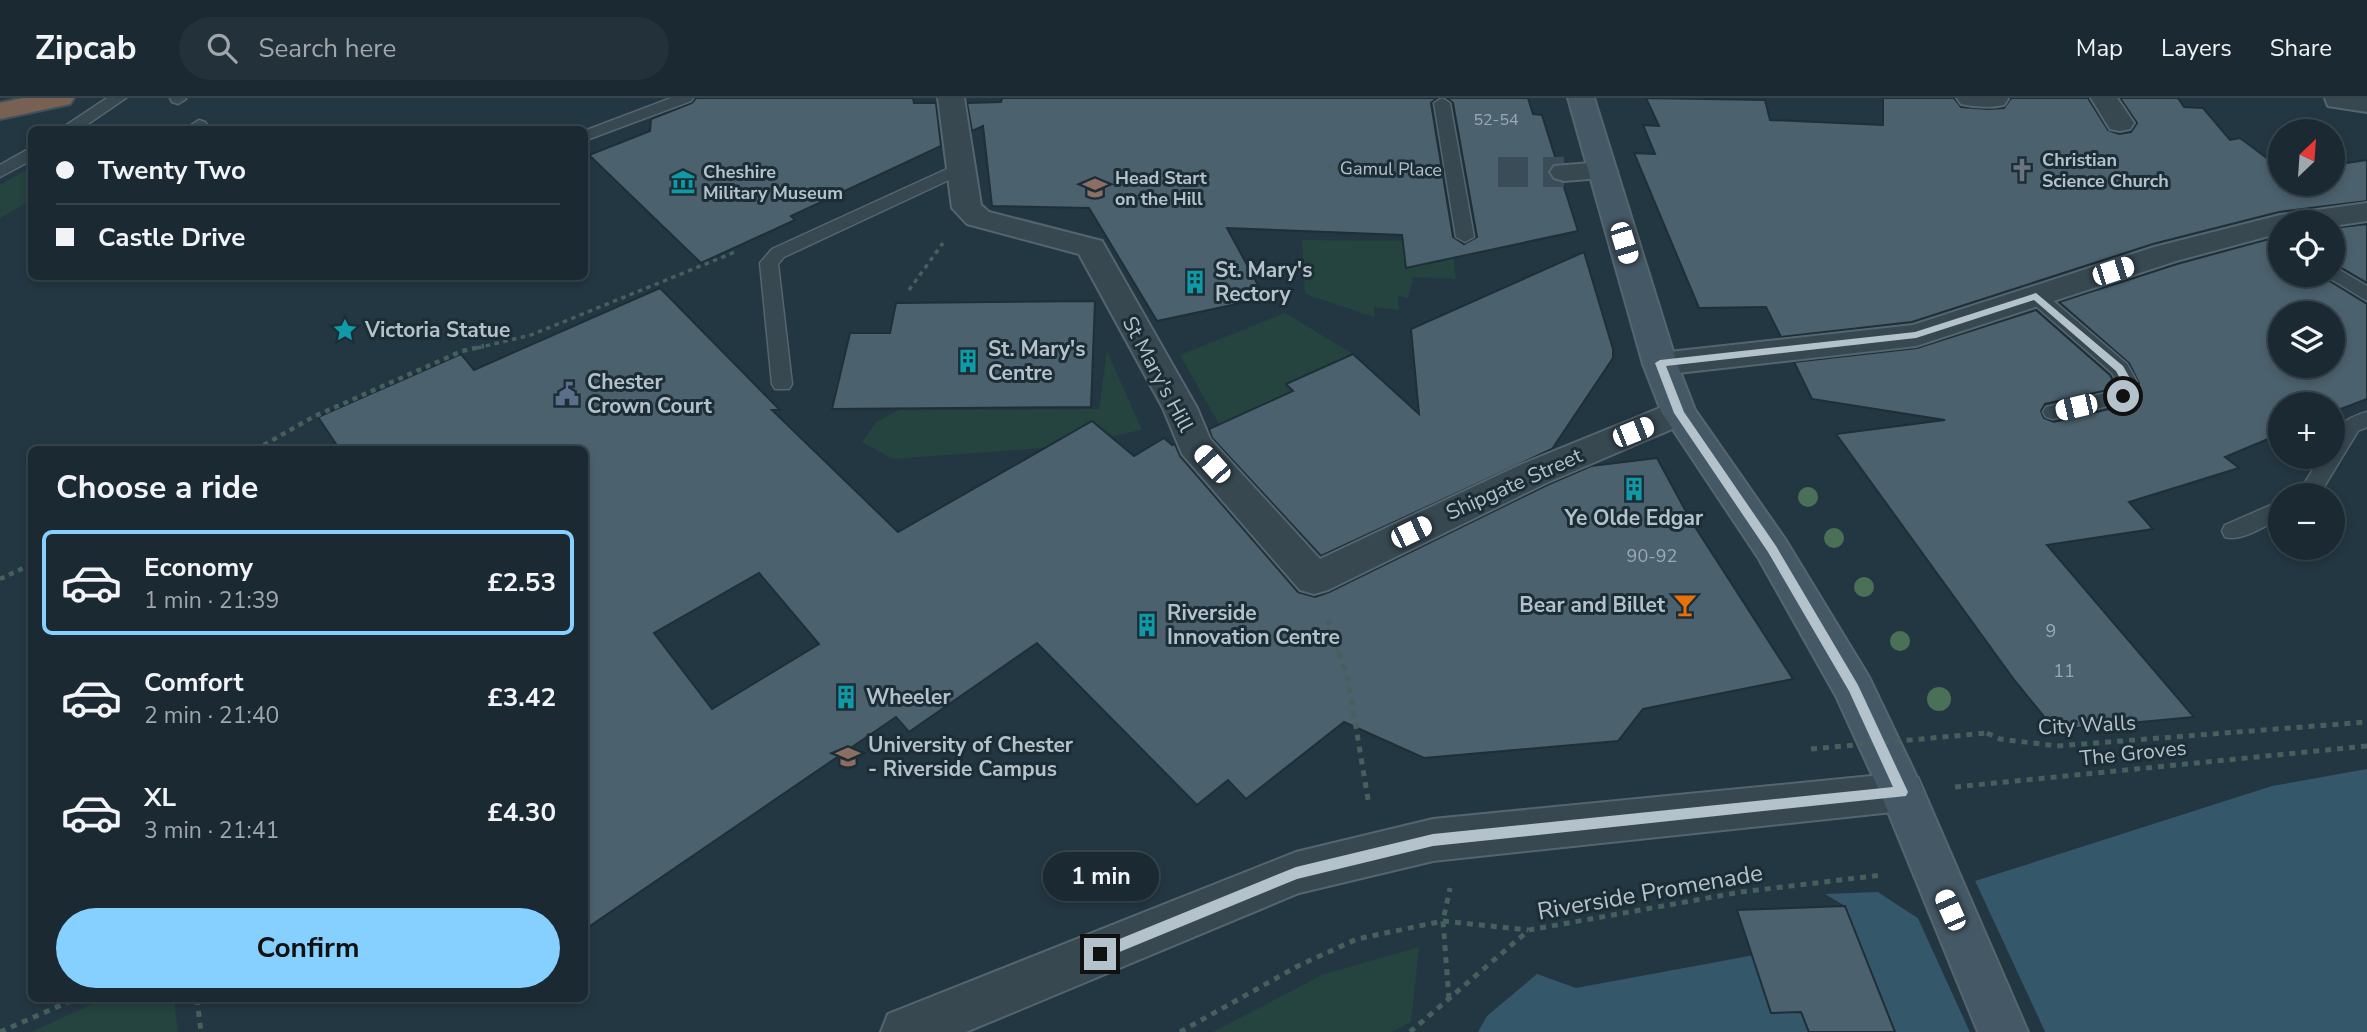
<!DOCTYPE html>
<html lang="en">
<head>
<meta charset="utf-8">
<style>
	:root { --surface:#1a2932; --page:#23313a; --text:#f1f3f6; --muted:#9fa6ac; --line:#38454d; --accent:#85d0ff }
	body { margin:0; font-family:"Nunito Sans",sans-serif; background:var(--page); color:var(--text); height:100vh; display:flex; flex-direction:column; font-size:26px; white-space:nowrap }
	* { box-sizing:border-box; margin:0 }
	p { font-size:23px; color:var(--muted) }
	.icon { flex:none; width:38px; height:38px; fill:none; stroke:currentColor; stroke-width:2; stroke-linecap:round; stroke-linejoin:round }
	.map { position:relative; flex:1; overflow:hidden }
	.details { position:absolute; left:28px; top:348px; width:560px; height:556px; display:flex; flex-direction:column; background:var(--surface); border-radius:10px; box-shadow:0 4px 10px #0003,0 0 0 2px var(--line) }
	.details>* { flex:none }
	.hud { position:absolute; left:28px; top:28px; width:560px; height:154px; border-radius:10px; box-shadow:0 4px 10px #0003,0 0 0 2px var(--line); display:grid; align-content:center; height:154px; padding:0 28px; background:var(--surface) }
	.needle { width:46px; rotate:25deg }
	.controls { position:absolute; left:2268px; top:21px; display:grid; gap:14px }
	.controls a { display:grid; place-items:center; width:77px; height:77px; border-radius:50%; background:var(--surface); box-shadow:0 4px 10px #0003,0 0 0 2px var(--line); font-size:35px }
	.end { position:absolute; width:32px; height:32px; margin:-16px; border:9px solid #b4c2cc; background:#111; box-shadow:0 0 0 4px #111 }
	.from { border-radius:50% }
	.bubble { position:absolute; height:49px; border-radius:24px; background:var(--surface); box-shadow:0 4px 10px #0003,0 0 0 2px var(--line); font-size:23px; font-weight:700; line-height:49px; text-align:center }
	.car { position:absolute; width:21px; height:42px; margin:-21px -10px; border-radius:9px; box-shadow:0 0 5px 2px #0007; background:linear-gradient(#fff 24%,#345 0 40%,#fff 0 76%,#345 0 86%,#fff 0) }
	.hud b { display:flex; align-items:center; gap:24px; height:66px; font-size:26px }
	.hud b+b { border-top:2px solid var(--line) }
	.hud i { width:18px; height:18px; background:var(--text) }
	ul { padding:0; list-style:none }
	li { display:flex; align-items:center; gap:21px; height:105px; margin:0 14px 10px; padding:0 14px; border:4px solid transparent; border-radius:10px }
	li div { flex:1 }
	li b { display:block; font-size:26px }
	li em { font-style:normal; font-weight:700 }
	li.on { border-color:var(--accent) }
	li>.icon { width:63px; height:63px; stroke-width:1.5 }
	h2 { padding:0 28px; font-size:32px; line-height:84px }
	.primary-button { display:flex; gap:14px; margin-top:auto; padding:14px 28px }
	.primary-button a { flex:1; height:80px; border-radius:42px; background:var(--accent); color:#111; font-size:28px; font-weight:700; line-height:80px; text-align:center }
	header { display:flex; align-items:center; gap:42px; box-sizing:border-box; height:98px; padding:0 35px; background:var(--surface); border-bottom:2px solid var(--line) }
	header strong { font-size:33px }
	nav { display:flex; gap:38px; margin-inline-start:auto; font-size:24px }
	.search { width:490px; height:63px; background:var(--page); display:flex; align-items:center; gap:18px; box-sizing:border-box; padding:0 24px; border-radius:38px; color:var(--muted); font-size:26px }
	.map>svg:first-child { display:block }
	.green { fill:#25433f }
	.water { fill:#35576a }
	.pier { fill:#233742 }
	.building { fill:#4b616d; stroke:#1e2f38; stroke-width:2; fill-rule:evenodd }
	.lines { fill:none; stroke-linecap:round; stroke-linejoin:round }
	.street-tunnel { stroke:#394c57; stroke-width:30; stroke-dasharray:30 15; stroke-linecap:butt }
	.lane-casing { stroke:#55656f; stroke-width:3 }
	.street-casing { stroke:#55656f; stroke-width:4 }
	.secondary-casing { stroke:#55656f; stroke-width:4 }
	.highway-casing { stroke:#42525c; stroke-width:4 }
	.path-far2 { stroke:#45605d; stroke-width:3.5; stroke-dasharray:4.5 4.5; stroke-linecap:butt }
	.path-far1 { stroke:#45605d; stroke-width:4.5; stroke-dasharray:5 5; stroke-linecap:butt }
	.path { stroke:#45605d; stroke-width:5; stroke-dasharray:6 6; stroke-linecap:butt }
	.lane { fill:#374851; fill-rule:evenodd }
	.street { fill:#374851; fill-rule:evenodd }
	.secondary { fill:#455865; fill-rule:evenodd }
	.highway { fill:#786153; fill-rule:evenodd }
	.path-bridge { stroke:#45605d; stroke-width:5; stroke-dasharray:6 6; stroke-linecap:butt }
	.tree { fill:#4a7057 }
	.route { fill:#b4c2cc }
	.labels { text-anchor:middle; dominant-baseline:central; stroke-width:6; stroke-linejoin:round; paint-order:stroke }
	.far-number-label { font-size:16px; fill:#9aaab4 }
	.far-poi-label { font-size:18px; font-weight:bold; fill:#b4c2cc; stroke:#1c2d36; text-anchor:start }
	.far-street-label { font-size:18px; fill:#b4c2cc; stroke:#1c2d36 }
	.number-label { font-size:18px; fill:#9aaab4 }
	.poi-label { font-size:21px; font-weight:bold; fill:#b4c2cc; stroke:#1c2d36; text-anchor:start }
	.street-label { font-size:21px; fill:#b4c2cc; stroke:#1c2d36 }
	.near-street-label { font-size:24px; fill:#b4c2cc; stroke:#1c2d36 }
</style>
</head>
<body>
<header>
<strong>Zipcab</strong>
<div class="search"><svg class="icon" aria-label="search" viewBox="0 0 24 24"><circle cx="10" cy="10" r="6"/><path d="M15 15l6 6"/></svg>Search here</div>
<nav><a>Map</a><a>Layers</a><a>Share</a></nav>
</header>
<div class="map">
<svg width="2367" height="934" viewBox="0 0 2367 934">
	<rect width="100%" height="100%" fill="#233742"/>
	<g class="green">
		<polygon points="31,69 31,102 0,120 0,87"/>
		<polygon points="1302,142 1451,143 1456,181 1413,179 1408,200 1398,198 1399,212 1374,209 1374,219 1305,196"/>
		<polygon points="1285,215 1353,256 1287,286 1293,293 1219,326 1180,257"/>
		<polygon points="1107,253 1142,332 1056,349 893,361 862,344 876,324 899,312 1099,311"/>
		<polygon points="1419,849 1411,924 1392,934 1213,934 1324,876"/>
		<polygon points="103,901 174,901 178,934 31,934"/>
	</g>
	<g class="water">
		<polygon points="2367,671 2367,934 2045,934 1975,783 2272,688"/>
		<polygon points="1878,794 1918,820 1970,934 1895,934 1845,808 1825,796"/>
		<polygon points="1782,852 1765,897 1772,915 1801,914 1808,934 1478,934 1487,918 1537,876 1576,890"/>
	</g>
	<g class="pier">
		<polygon points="1975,783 2045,934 2041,934 1972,785"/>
		<polygon points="1884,793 1921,818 1973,934 1970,934 1918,820 1878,794"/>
	</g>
	<g class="building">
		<polygon points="696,0 913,0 914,5 936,5 941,48 791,118 795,122 701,165 589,57 650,33 651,21 692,5"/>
		<polygon points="1002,0 1437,0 1431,5 1453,139 1464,146 1477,139 1453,5 1447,0 1528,0 1533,16 1542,17 1557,65 1552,67 1548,75 1553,83 1563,86 1578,133 1406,170 1402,137 1227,130 1265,200 1157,223 1089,110 992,108 983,28 972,33 967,5 1001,4"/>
		<polygon points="1646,0 1765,2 1770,22 1883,27 1883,0 1954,0 1961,9 1988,11 2004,10 2011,0 2088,0 2108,32 2119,36 2131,34 2137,25 2120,0 2178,0 2184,9 2203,10 2230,42 2240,40 2280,70 2280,86 2333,86 2333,67 2367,62 2367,103 2279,114 2153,146 1912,224 1781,239 1766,209 1699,210 1634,55 1655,56 1643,27 1659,28"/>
		<polygon points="2367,126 2367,185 2333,165 2333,130"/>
		<path d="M2280 138V177H2324L2325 180 2367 206V301L2333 314V306H2280V336L2225 359 2239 370 2129 404 2153 431 2047 447 2194 619 2055 632 2015 583 1836 336 1945 322 1812 301 1794 264 1917 250 2036 212 2110 277 2114 284 2112 291 2045 306 2041 313 2044 320 2054 324 2131 306 2139 285 2129 265 2059 204 2177 166ZM2280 215H2333V268H2280Z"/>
		<polygon points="1584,154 1613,251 1613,260 1552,351 1321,458 1212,340 1209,331 1293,293 1286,286 1353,256 1419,316 1411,231"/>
		<path d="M660 190 780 312H772L898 434 1092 323 1134 358 1164 340 1172 347 1175 346 1180 358 1298 494 1315 499 1329 494 1547 387 1591 368 1657 360 1690 421 1793 581 1643 611 1618 643 1424 660 1344 624 1246 701 1228 682 1197 707 1037 545 909 634 896 619 584 832V352H340L318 319 461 256 474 272ZM759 475 819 546 712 611 654 535Z"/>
		<polygon points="1095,203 1091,309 832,311 850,235 890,235 896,205"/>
		<polygon points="1845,808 1895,934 1809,934 1801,914 1771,915 1737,812"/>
	</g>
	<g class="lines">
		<polyline class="street-tunnel" points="1498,74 1564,74"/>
		<g class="lane-casing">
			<g id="lane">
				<polygon points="107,0 126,0 79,32 59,32"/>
				<polygon points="170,0 186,0 186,1 178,6 172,4"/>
				<polygon points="671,0 693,0 691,3 584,43 584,33"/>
				<polygon points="1442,0 1450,5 1474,139 1465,144 1456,139 1434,5"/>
				<polygon points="199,22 205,24 211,32 194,32 191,27"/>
				<polygon points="32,49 32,62 0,79 0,67"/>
				<polygon points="960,65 966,66 968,70 966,74 784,159 778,166 792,286 789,291 775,291 772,286 760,165 772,151"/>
				<polygon points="2333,168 2367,188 2367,203 2326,178 2333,177"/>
				<polygon points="2036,192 2043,194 2127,266 2137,284 2130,303 2053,321 2046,319 2043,314 2046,309 2114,293 2117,284 2112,275 2029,202 2027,198 2029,194"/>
				<path d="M2367 314V329L2358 333 2319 397H2297L2321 359H2333C2333 331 2341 321 2367 314Z"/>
				<path d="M2280 403V420C2265 428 2242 444 2225 439L2222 433 2225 427Z"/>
			</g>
		</g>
		<g class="street-casing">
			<g id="street">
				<polygon points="938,0 964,0 981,107 989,114 1102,143 1197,310 1210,341 1320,461 1520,367 1667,307 1679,303 1691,307 1696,315 1691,323 1546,385 1328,492 1314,496 1300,492 1182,356 1163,310 1079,156 967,126 952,110"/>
				<path d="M1957 0H2008V1L2004 7C1990 10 1975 9 1961 6Z"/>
				<polygon points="2091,0 2117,0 2134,25 2130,31 2120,33 2110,31"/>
				<polygon points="2325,0 2367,0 2367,14 2328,8"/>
				<polygon points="1603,64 1613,67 1617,73 1613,79 1564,83 1554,80 1550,74 1554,68"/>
				<polygon points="2367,105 2367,123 2333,128 2333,124 2280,124 2280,135 2176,163 1916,248 1660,277 1648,274 1643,266 1648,258 1660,255 1913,227 2154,149 2280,117"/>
				<polygon points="1902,675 1918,680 1924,694 1918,708 1902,713 1433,763 1299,795 966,934 881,934 888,916 1296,754 1433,721"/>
			</g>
		</g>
		<g class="secondary-casing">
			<polygon id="secondary" points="1568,0 1594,0 1677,266 1695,312 1785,441 1869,579 1924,694 2028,934 1978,934 1880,694 1836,598 1759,461 1662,315 1643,266"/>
		</g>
		<g class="highway-casing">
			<polygon id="highway" points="23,0 74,0 70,6 0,21 0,5"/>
		</g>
		<g class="path-far2">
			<polyline points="1327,69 1414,71"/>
			<polyline points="909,192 943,145"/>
			<polyline points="477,250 531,237 735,154"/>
		</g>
		<g class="path-far1">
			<polyline points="255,352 313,319 462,253 484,248"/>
			<polyline points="0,481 32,466"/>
			<polyline points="1328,522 1339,556"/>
		</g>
		<g class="path">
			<polyline points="1339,555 1348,582 1369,707"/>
			<polyline points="1987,635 2000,641 2057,648 2367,624"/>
			<polyline points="1955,689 2367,648"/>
			<polyline points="197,901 201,934"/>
			<polyline points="1449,901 1443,823 1450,790"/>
			<polyline points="0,934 75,901"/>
			<polyline points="1180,934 1298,868 1357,841 1443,823 1528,832"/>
			<polyline points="1410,934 1529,832 1741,794 1882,777"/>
		</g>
		<use href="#lane" class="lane"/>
		<use href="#street" class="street"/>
		<use href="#secondary" class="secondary"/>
		<use href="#highway" class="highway"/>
		<polyline class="path-bridge" points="1811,651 1987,635"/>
	</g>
	<g class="tree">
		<circle cx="1808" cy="399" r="10"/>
		<circle cx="1834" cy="440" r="10"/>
		<circle cx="1864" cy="489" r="10"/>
		<circle cx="1900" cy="543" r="10"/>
		<circle cx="1939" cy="601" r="12"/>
	</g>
	<polygon class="route" points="2036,195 2123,268 2132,284 2127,300 2118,298 2122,284 2116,273 2034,202 1916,240 1666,268 1684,314 1776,448 1858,587 1908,694 1906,698 1433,748 1297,781 1100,862 1095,860 1095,851 1296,769 1433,736 1893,689 1849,593 1768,454 1674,315 1655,265 1660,262 1915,234"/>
	<defs>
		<g id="church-bare" transform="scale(1.89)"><path d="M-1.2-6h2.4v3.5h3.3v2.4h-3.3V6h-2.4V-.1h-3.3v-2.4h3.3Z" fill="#6b7280" stroke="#1c2d36" stroke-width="2.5" paint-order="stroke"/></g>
		<g id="museum-bare" transform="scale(1.89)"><path d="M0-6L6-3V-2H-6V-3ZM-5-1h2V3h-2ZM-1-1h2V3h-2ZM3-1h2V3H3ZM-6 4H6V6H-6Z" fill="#0f9aa8" stroke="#1c2d36" stroke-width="2.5" paint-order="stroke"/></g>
		<g id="school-bare" transform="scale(1.89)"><path d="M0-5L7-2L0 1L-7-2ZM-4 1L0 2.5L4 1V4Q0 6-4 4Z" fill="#8d6e63" stroke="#1c2d36" stroke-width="2.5" paint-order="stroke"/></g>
		<g id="building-bare" transform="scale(1.89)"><path d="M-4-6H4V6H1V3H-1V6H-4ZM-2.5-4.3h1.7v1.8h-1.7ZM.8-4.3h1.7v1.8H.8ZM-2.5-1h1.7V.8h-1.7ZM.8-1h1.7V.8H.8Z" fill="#0f9aa8" stroke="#1c2d36" stroke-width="2.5" paint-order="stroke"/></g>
		<g id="sight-bare" transform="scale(1.89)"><path d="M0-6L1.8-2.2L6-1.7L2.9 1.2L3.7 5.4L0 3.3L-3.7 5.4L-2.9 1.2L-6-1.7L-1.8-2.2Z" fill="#0f9aa8" stroke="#1c2d36" stroke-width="2.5" paint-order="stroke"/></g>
		<g id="civic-bare" transform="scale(1.89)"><path d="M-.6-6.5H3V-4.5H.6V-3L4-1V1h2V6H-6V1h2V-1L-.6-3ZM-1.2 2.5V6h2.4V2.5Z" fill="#5c6f8a" stroke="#1c2d36" stroke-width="2.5" paint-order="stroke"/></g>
		<g id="bar-bare" transform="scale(1.89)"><path d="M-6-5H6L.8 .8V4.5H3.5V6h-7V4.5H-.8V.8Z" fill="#e8710a" stroke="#1c2d36" stroke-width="2.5" paint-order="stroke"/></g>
		<g id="university-bare" transform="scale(1.89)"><path d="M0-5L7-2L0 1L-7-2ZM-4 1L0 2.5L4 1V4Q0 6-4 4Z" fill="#8d6e63" stroke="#1c2d36" stroke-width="2.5" paint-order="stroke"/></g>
	</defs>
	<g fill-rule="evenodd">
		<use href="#church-bare" x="2022" y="72"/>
		<use href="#museum-bare" x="683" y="84"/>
		<use href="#school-bare" x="1095" y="90"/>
		<use href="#building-bare" x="1195" y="184"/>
		<use href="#sight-bare" x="345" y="232"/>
		<use href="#building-bare" x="968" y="263"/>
		<use href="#civic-bare" x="567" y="296"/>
		<use href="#building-bare" x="1634" y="391"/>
		<use href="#bar-bare" x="1685" y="507"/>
		<use href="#building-bare" x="1147" y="527"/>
		<use href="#building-bare" x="846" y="599"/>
		<use href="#university-bare" x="848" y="659"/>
	</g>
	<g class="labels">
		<g class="far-number-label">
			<text x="1496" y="22">52-54</text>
		</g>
		<g class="far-poi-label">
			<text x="2042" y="62">Christian<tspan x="2042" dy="21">Science Church</tspan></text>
			<text x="703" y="74">Cheshire<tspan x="703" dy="21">Military Museum</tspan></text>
			<text x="1115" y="80">Head Start<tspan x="1115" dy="21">on the Hill</tspan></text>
		</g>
		<g class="far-street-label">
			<text transform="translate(1391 71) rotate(1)">Gamul Place</text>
		</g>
		<g class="number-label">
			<text x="1652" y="458">90-92</text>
			<text x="2051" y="533">9</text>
			<text x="2064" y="573">11</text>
		</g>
		<g class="poi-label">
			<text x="1215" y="172">St. Mary's<tspan x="1215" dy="24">Rectory</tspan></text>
			<text x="365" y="232">Victoria Statue</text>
			<text x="988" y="251">St. Mary's<tspan x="988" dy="24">Centre</tspan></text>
			<text x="587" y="284">Chester<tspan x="587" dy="24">Crown Court</tspan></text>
			<text x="1634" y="420" text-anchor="middle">Ye Olde Edgar</text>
			<text x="1665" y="507" text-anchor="end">Bear and Billet</text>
			<text x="1167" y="515">Riverside<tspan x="1167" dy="24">Innovation Centre</tspan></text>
			<text x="866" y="599">Wheeler</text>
			<text x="868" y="647">University of Chester<tspan x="868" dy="24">- Riverside Campus</tspan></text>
		</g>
		<g class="street-label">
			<text transform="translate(1158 276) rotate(62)">St Mary's Hill</text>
			<text transform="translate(1514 386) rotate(-24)">Shipgate Street</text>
			<text transform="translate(2087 627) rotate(-3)">City Walls</text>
			<text transform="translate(2133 655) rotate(-6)">The Groves</text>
		</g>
		<g class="near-street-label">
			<text transform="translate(1650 794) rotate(-10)">Riverside Promenade</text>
		</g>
	</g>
</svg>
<div class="controls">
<a><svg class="needle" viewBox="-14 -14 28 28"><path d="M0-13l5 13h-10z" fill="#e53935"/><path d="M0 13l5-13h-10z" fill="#9fa6ac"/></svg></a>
<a><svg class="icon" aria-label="locate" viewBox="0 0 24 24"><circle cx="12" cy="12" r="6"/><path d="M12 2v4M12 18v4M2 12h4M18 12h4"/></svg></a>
<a><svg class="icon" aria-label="layers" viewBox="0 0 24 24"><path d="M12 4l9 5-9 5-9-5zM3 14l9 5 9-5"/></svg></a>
<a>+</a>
<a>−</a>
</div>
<i class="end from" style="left:2123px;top:298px"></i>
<i class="end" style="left:1100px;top:856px"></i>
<div class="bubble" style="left:1043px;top:754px;width:116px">1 min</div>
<i class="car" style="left:1624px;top:145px;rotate:163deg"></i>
<i class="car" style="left:2113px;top:173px;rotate:72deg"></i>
<i class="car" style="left:2076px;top:309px;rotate:257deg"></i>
<i class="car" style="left:1633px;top:334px;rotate:68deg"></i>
<i class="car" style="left:1212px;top:366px;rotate:318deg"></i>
<i class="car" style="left:1411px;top:434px;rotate:64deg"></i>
<i class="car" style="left:1950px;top:812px;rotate:336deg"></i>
<div class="hud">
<b><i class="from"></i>Twenty Two</b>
<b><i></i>Castle Drive</b>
</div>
<section class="details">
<h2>Choose a ride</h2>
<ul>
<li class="on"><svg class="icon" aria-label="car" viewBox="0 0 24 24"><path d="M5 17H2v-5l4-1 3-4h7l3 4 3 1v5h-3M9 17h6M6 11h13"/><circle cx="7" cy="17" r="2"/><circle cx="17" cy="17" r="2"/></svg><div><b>Economy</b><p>1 min · 21:39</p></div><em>£2.53</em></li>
<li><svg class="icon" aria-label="car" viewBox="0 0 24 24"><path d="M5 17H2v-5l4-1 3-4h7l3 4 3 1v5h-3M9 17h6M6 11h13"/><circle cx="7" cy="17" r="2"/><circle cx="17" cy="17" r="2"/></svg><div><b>Comfort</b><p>2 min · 21:40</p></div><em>£3.42</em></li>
<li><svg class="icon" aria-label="car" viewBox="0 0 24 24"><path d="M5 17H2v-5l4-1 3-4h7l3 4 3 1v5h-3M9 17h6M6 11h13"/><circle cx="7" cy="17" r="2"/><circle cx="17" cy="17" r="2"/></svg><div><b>XL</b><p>3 min · 21:41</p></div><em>£4.30</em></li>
</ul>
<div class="primary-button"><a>Confirm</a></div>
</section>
</div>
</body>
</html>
